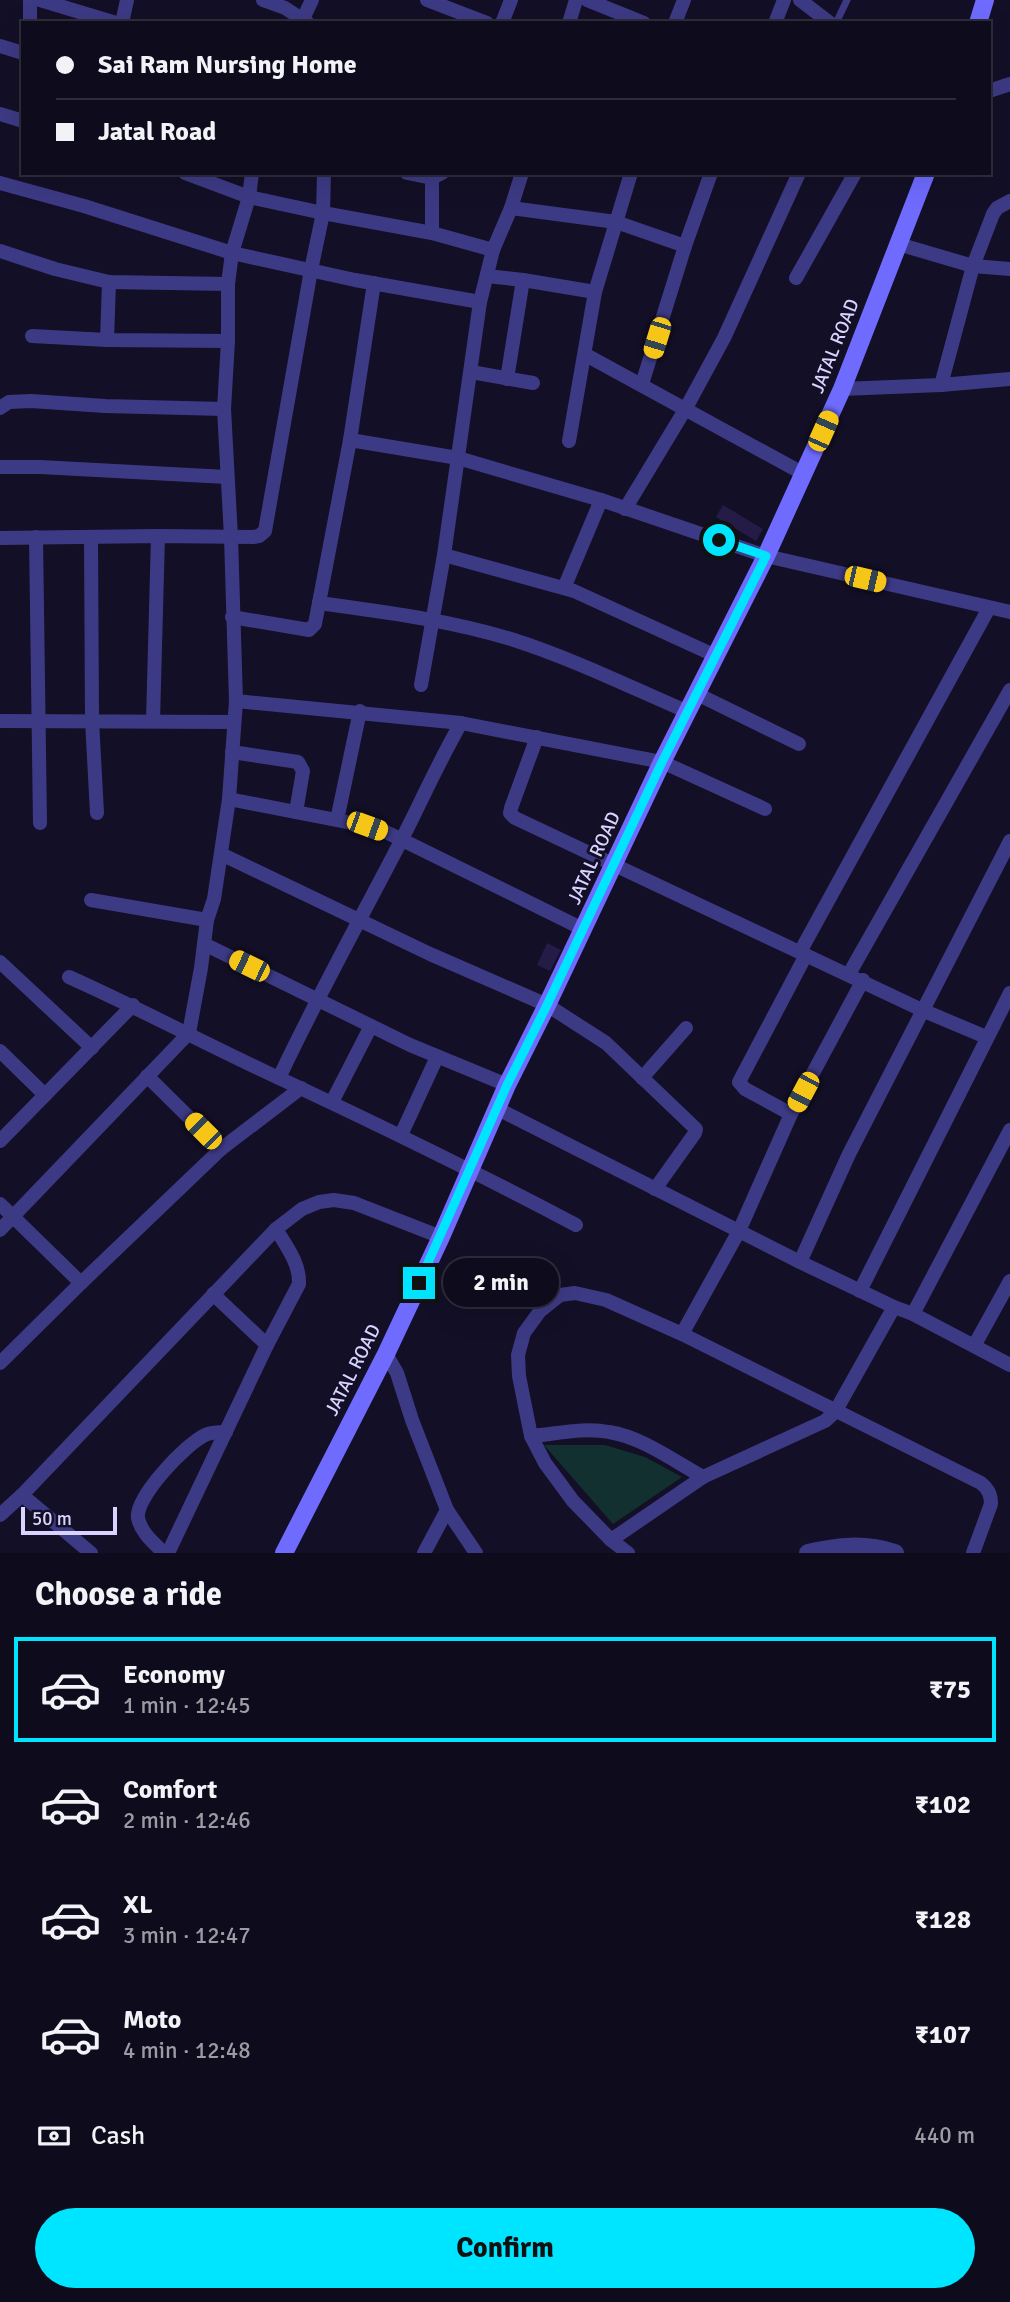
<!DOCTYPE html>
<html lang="en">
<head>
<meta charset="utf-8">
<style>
	:root { --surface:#0e0b1c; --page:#171425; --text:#f1f3f6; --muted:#9b9ba3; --line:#2e2b3b; --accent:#00e5ff }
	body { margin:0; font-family:Signika,sans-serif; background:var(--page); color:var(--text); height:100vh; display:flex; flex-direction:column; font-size:26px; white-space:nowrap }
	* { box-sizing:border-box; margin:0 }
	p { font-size:23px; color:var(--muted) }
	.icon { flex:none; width:38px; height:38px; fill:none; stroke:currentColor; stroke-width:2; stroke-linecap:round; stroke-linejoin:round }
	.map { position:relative; height:1553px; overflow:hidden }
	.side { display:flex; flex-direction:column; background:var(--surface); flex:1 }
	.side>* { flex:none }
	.banner { position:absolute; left:21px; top:21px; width:970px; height:154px; border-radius:0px; box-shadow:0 7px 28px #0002,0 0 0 2px var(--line); display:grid; align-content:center; height:154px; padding:0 35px; background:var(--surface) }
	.scale { position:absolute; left:21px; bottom:18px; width:96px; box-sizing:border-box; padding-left:7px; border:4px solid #d9d4ff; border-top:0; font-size:19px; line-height:24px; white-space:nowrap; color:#d9d4ff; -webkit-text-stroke:5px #130f26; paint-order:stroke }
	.end { position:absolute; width:32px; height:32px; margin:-16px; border:9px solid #00e5ff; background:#111; box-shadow:0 0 0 4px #111 }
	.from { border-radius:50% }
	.bubble { position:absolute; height:49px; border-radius:24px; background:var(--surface); box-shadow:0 7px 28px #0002,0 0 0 2px var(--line); font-size:23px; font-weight:700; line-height:49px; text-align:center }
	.car { position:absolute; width:21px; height:42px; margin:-21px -10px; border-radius:9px; box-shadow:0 0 5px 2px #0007; background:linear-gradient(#f5c518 24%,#345 0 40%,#f5c518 0 76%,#345 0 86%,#f5c518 0) }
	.banner b { display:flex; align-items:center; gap:24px; height:66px; font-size:26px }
	.banner b+b { border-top:2px solid var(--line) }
	.banner i { width:18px; height:18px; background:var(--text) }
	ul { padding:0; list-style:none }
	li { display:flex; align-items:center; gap:21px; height:105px; margin:0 14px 10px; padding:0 21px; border:4px solid transparent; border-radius:0px }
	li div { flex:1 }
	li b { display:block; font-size:26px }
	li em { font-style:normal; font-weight:700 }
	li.active { border-color:var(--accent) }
	li>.icon { width:63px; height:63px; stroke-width:1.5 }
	h2 { padding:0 35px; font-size:32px; line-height:84px }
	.pay { display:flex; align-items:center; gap:18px; height:77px; padding:0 35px; font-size:26px }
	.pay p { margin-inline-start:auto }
	.button { display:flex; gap:14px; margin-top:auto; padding:14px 35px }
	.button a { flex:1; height:80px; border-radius:42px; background:var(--accent); color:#111; font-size:28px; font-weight:700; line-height:80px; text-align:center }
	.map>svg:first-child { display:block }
	.green { fill:#12302f }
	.building { fill:#241b47 }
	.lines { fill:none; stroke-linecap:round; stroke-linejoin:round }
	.service { stroke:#3d3a85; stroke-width:7 }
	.minor { stroke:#3d3a85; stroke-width:14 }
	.tertiary { stroke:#3d3a85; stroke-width:18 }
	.secondary { stroke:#6f6bff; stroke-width:18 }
	.route { stroke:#00e5ff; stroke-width:9 }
	.labels { text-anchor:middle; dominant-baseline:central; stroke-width:6; stroke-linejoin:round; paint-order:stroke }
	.street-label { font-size:19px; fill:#d9d4ff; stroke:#130f26 }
</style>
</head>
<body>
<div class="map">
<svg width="1010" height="1553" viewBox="0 0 1010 1553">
	<rect width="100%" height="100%" fill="#130f26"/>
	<polygon class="green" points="605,1445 645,1457 682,1477 613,1524 544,1445"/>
	<g class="building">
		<polygon points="723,505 763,529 756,541 716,517"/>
		<polygon points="547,943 561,950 550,971 537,965"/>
	</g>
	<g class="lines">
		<polyline class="service" points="836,23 847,0"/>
		<g class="minor">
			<polyline points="30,0 30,23"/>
			<polyline points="40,0 116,23"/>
			<polyline points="263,0 285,8 308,23"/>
			<polyline points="427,0 487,23"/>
			<polyline points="587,0 644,23"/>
			<polyline points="800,0 830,23"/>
			<polyline points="122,23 127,0"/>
			<polyline points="301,23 312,0"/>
			<polyline points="502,23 511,0"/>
			<polyline points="569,23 576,0"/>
			<polyline points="675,23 684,0"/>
			<polyline points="775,23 784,0"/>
			<polyline points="0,46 23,53"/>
			<polyline points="989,91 1010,84"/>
			<polyline points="0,114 23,121"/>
			<polyline points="185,173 249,197 323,213 432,233 493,250"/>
			<polyline points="407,173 432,178 442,173"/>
			<polyline points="432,178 432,233"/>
			<polyline points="0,183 84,206 232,253 355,280 480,302"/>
			<polyline points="511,208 616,222 685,246"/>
			<polyline points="898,244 973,266 1010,269"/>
			<polyline points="0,251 55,269 109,282 228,284"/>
			<polyline points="487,276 523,280 595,292"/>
			<polyline points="796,278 855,173"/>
			<polyline points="32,336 107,340 228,341"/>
			<polyline points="107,340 109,282"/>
			<polyline points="586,355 804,474"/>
			<polyline points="471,372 533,383"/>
			<polyline points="507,379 523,280"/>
			<polyline points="642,384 685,246 711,173"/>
			<polyline points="941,385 973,266 993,214 997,208 1010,201"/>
			<polyline points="842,389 941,385 1010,379"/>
			<polyline points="0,408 9,402 31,401 105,406 224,409"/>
			<polyline points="350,440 458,458 601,500 766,556 1010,612"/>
			<polyline points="569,441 595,292 631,173"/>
			<polyline points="0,467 40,467 227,477"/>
			<polyline points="625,509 686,408 724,338 799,173"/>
			<polyline points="36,537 40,823"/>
			<polyline points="0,538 158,536 253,537 259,536 265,531 311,270 323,213 324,173"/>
			<polyline points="91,538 92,720 97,813"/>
			<polyline points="444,555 574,591 716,656"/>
			<polyline points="564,588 601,500"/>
			<path d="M319 603C384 612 450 620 514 640 573 659 630 687 688 712"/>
			<polyline points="232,617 309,630 315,624 350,440 374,283"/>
			<polyline points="421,685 444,555 480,302 493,250 511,208 522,173"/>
			<polyline points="697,694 799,744"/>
			<polyline points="236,701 461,723 662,762 765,809"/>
			<polyline points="0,721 234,722"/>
			<polyline points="153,721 158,536"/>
			<polyline points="537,737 511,808 510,813 515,818 922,1010 986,1037"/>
			<polyline points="232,752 298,762 303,771 296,812"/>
			<polyline points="229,799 367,826 386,832 583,929"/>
			<polyline points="337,820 360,711"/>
			<polyline points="221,854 430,954 547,1005 606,1043 696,1129 695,1133 655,1189"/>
			<polyline points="91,900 207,920"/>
			<polyline points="204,944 410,1045 507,1085"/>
			<polyline points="800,952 989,608"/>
			<polyline points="0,962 92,1048"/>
			<polyline points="849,974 1010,690"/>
			<path d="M69 977C136 1007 200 1041 266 1072 371 1121 474 1171 576 1225"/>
			<polyline points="0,1051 45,1095"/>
			<polyline points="147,1076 221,1149"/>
			<path d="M279 1078C317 997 360 920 401 841 421 802 439 761 461 723"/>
			<polyline points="642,1078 686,1028"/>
			<polyline points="332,1102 371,1026"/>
			<polyline points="496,1108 800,1262 894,1307 913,1314 1010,1365"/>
			<polyline points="791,1114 745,1089 739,1082 806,955"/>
			<polyline points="401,1135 437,1057"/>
			<polyline points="0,1141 133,1005"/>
			<polyline points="0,1204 81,1283"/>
			<polyline points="0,1230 189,1033 201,968 207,920 214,899 229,799 236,701 231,537 224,409 228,341 228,284 232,253 249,197 252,173"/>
			<polyline points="800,1262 849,1154 1010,841"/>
			<polyline points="860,1291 1010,993"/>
			<polyline points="213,1294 267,1345"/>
			<polyline points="913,1314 1010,1130"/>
			<polyline points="682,1334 739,1231 791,1114 863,980"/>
			<polyline points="974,1346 1010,1281"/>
			<polyline points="386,1354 397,1373 412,1420 447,1510 424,1553"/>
			<polyline points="0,1363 81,1283 221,1149 301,1088"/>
			<path d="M531 1436C556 1434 584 1427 609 1432 642 1437 674 1461 703 1477"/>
			<polyline points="22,1495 91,1553"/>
			<polyline points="447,1510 476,1553"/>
			<polyline points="0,1515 22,1495 276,1229 302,1209 319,1202 334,1200 354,1203 441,1237"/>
			<polyline points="611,1540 703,1477 825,1421 835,1412 894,1307"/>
			<path d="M164 1553C154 1543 141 1533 138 1518 135 1497 186 1444 205 1435 211 1432 219 1432 226 1432"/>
			<path d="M168 1553 267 1345 299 1284C300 1263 286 1246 276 1229"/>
			<path d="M628 1553 611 1540 573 1501 545 1463 531 1436 519 1376 518 1355 524 1333 540 1311 560 1295 575 1293 606 1300 682 1334 981 1483C988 1489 991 1494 991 1504L973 1553"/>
		</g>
		<path class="tertiary" d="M808 1553C837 1546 865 1543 895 1553"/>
		<g class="secondary">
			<polyline points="978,23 985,0"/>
			<polyline points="284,1553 386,1354 441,1237 507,1085 547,1005 662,762 766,556 842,389 926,173"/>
		</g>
	</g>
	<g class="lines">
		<polyline class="route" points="419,1283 507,1085 547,1005 662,762 766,556 719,540"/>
	</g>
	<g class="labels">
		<g class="street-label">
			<text transform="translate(835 346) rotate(-68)">JATAL ROAD</text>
			<text transform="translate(594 858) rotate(-65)">JATAL ROAD</text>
			<text transform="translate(353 1370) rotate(-63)">JATAL ROAD</text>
		</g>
	</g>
</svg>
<div class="scale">50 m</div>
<i class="end from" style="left:719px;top:540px"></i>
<i class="end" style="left:419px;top:1283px"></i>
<div class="bubble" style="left:443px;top:1258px;width:116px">2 min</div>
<i class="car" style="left:657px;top:338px;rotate:197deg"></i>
<i class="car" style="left:823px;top:431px;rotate:24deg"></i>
<i class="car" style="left:865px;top:579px;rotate:103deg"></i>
<i class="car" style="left:367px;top:826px;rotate:110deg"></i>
<i class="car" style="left:249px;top:966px;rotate:296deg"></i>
<i class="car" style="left:803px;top:1092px;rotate:208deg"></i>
<i class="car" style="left:203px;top:1131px;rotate:315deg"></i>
<div class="banner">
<b><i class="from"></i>Sai Ram Nursing Home</b>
<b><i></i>Jatal Road</b>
</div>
</div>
<section class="side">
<h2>Choose a ride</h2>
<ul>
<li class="active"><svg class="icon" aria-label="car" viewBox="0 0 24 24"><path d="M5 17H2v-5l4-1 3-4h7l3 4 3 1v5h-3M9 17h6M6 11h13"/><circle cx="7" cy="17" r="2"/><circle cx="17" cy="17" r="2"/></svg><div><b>Economy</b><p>1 min · 12:45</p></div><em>₹75</em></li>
<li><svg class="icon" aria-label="car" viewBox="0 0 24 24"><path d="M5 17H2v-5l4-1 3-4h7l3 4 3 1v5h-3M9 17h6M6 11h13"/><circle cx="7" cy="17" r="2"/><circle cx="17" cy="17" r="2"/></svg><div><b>Comfort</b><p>2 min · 12:46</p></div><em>₹102</em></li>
<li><svg class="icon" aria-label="car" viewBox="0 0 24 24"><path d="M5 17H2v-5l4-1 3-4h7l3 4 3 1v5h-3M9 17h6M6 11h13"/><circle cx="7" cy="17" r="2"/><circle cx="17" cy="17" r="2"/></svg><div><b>XL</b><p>3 min · 12:47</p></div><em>₹128</em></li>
<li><svg class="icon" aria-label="car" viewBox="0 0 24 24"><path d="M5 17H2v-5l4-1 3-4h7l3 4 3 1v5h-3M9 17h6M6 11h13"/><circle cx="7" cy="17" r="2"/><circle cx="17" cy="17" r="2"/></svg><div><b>Moto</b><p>4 min · 12:48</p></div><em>₹107</em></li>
</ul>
<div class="pay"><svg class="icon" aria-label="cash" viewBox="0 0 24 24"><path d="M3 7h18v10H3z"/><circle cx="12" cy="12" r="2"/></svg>Cash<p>440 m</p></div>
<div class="button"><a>Confirm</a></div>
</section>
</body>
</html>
